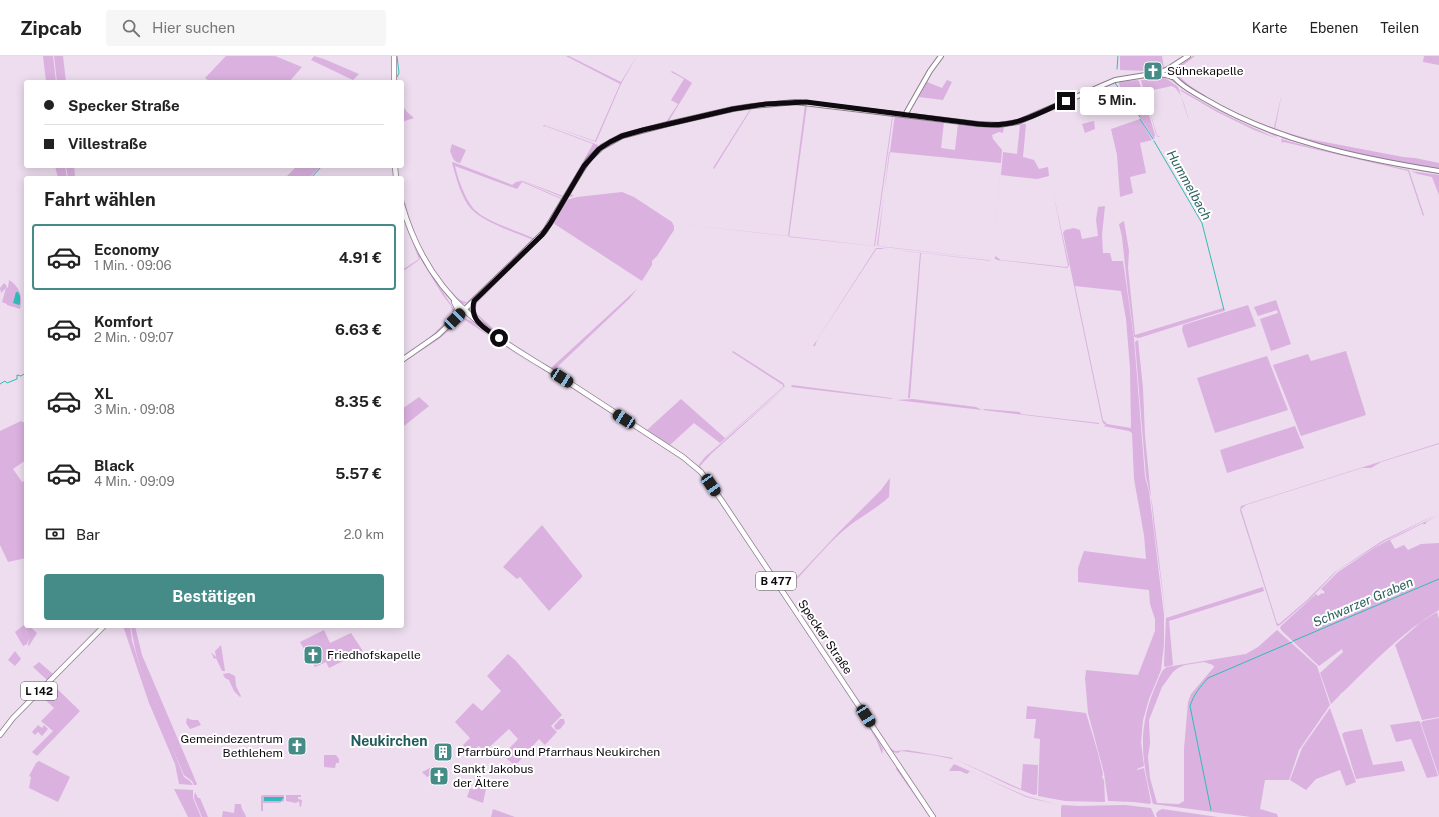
<!DOCTYPE html>
<html lang="de">
<head>
<meta charset="utf-8">
<style>
	:root { --surface:#fff; --page:#f6f6f6; --text:#222; --muted:#767676; --line:#e0e0e0; --accent:#458c89 }
	body { margin:0; font-family:"Public Sans",sans-serif; background:var(--page); color:var(--text); height:100vh; display:flex; flex-direction:column; font-size:15px; white-space:nowrap }
	* { box-sizing:border-box; margin:0 }
	p { font-size:13px; color:var(--muted) }
	.icon { flex:none; width:22px; height:22px; fill:none; stroke:currentColor; stroke-width:2; stroke-linecap:round; stroke-linejoin:round }
	.map { position:relative; flex:1; overflow:hidden }
	.details { position:absolute; left:24px; top:120px; width:380px; height:452px; display:flex; flex-direction:column; background:var(--surface); border-radius:4px; box-shadow:0 2px 10px #0003 }
	.details>* { flex:none }
	.guide { position:absolute; left:24px; top:24px; width:380px; height:88px; border-radius:4px; box-shadow:0 2px 10px #0003; display:grid; align-content:center; height:88px; padding:0 20px; background:var(--surface) }
	.end { position:absolute; width:18px; height:18px; margin:-9px; border:5px solid #0f0a0f; background:#fff; box-shadow:0 0 0 2px #fff }
	.from { border-radius:50% }
	.bubble { position:absolute; height:28px; border-radius:4px; background:var(--surface); box-shadow:0 2px 10px #0003; font-size:13px; font-weight:700; line-height:28px; text-align:center }
	.car { position:absolute; width:12px; height:24px; margin:-12px -6px; border-radius:5px; box-shadow:0 0 3px 1px #0007; background:linear-gradient(#222 24%,#8ab4d8 0 40%,#222 0 76%,#8ab4d8 0 86%,#222 0) }
	.guide b { display:flex; align-items:center; gap:14px; height:38px; font-size:15px }
	.guide b+b { border-top:1px solid var(--line) }
	.guide i { width:10px; height:10px; background:var(--text) }
	ul { padding:0; list-style:none }
	li { display:flex; align-items:center; gap:12px; height:66px; margin:0 8px 6px; padding:0 12px; border:2px solid transparent; border-radius:4px }
	li div { flex:1 }
	li b { display:block; font-size:15px }
	li em { font-style:normal; font-weight:700 }
	li.on { border-color:var(--accent) }
	li>.icon { width:36px; height:36px; stroke-width:1.5 }
	h2 { padding:0 20px; font-size:18px; line-height:48px }
	.pay { display:flex; align-items:center; gap:10px; height:44px; padding:0 20px; font-size:15px }
	.pay p { margin-inline-start:auto }
	.action { display:flex; gap:8px; margin-top:auto; padding:8px 20px }
	.action a { flex:1; height:46px; border-radius:4px; background:var(--accent); color:#fff; font-size:16px; font-weight:700; line-height:46px; text-align:center }
	header { display:flex; align-items:center; gap:24px; box-sizing:border-box; height:56px; padding:0 20px; background:var(--surface); border-bottom:1px solid var(--line) }
	header strong { font-size:19px }
	nav { display:flex; gap:22px; margin-inline-start:auto; font-size:14px }
	.search { width:280px; height:36px; background:var(--page); display:flex; align-items:center; gap:10px; box-sizing:border-box; padding:0 14px; border-radius:4px; color:var(--muted); font-size:15px }
	.map>svg:first-child { display:block }
	.green { fill:#dab1df; fill-rule:evenodd }
	.water { fill:#32bbb7 }
	.lines { fill:none; stroke-linecap:round; stroke-linejoin:round }
	.stream { stroke:#32bbb7; stroke-width:1 }
	.secondary-casing { stroke:#8b7d8c; stroke-width:6 }
	.primary-casing { stroke:#8b7d8c; stroke-width:6 }
	.secondary { stroke:#fff; stroke-width:4 }
	.primary { stroke:#fff; stroke-width:4.5 }
	.route { stroke:#0f0a0f; stroke-width:5 }
	.labels { text-anchor:middle; dominant-baseline:central; stroke-width:4; stroke-linejoin:round; paint-order:stroke }
	.shield { fill:#fff; stroke:#575457; stroke-width:1 }
	.shield-label { font-size:11px; font-weight:bold; fill:#0f0a0f }
	.poi-label { font-size:12px; fill:#0f0a0f; stroke:#fff; text-anchor:start }
	.street-label { font-size:12px; fill:#0f0a0f; stroke:#fff }
	.water-label { font-size:13px; font-style:italic; fill:#2b615e; stroke:#fff }
	.quarter-label { font-size:14px; font-weight:bold; fill:#235d5b; stroke:#fff }
</style>
</head>
<body>
<header>
<strong>Zipcab</strong>
<div class="search"><svg class="icon" aria-label="search" viewBox="0 0 24 24"><circle cx="10" cy="10" r="6"/><path d="M15 15l6 6"/></svg>Hier suchen</div>
<nav><a>Karte</a><a>Ebenen</a><a>Teilen</a></nav>
</header>
<div class="map">
<svg width="1439" height="761" viewBox="0 0 1439 761">
	<rect width="100%" height="100%" fill="#edddef"/>
	<g class="green">
		<polygon points="43,0 53,0 56,26 46,26"/>
		<polygon points="54,0 63,0 66,26 57,26"/>
		<polygon points="226,0 275,0 302,11 289,26 210,26 205,22"/>
		<polygon points="314,0 324,3 359,18 353,24 311,4"/>
		<polygon points="566,0 569,0 621,26 637,0 621,28 596,86 549,69 595,85 620,28"/>
		<polygon points="1120,0 1162,0 1164,12 1151,13 1148,15 1120,14"/>
		<path d="M1193 0H1195L1177 14V18C1198 41 1245 62 1274 72L1282 37 1275 73 1273 74C1253 65 1179 35 1173 14Z"/>
		<polygon points="1424,0 1439,0 1439,9 1423,6"/>
		<polygon points="672,15 691,26 692,27 670,63 670,65 745,48 797,43 802,43 801,45 760,48 635,75 666,66 678,48 671,44 684,23 671,16"/>
		<path d="M1164 21 1178 31 1190 68C1187 58 1182 34 1172 30L1144 36 1157 79 1160 81H1158L1156 78 1141 24H1151Z"/>
		<path d="M1166 21H1169C1199 47 1239 64 1276 78L1277 81 1223 57 1186 35Z"/>
		<polygon points="947,24 952,26 943,44 919,41 927,26 942,32"/>
		<polygon points="1137,24 1139,25 1155,79 1154,83 1120,31 1119,26"/>
		<polygon points="1180,33 1222,57 1278,83 1254,74 1217,56 1181,35"/>
		<path d="M800 47 893 60 875 190 680 168 788 180 805 49 791 48 752 52 714 113 713 112 751 52C730 55 711 60 691 65 661 72 626 76 602 95 588 107 580 122 571 137L572 139 574 140 570 141 568 138 594 100 604 92 621 82 669 69 745 52ZM807 49 857 55 892 61 874 190 789 181Z"/>
		<polygon points="402,49 407,56 414,62 402,66"/>
		<path d="M895 59 977 70 978 69 1004 70 1003 77 999 76 992 79 993 83 1002 94 993 203 883 191 877 189ZM944 66 958 68 955 94 941 92ZM889 96 1001 107 993 203 878 190Z"/>
		<polygon points="1140,63 1152,84 1140,87 1146,117 1130,121 1133,137 1120,141 1117,99 1111,73"/>
		<polygon points="1094,65 1095,73 1085,77 1082,68"/>
		<polygon points="1022,68 1026,68 1023,101 1034,104 1039,113 1048,111 1049,120 1037,123 1001,119 1003,96 1017,98 1020,69"/>
		<polygon points="544,69 598,89 598,92 584,106 564,141 562,141 516,122 563,140 593,88 548,71 545,70 543,71"/>
		<path d="M1277 70 1278 74 1309 83 1403 101 1415 102 1439 107V113C1385 104 1331 92 1278 76Z"/>
		<path d="M1282 81 1439 116V118C1386 109 1333 97 1281 82Z"/>
		<polygon points="1281,83 1325,95 1409,114 1424,159 1423,160 1408,115 1284,86 1282,87"/>
		<path d="M452 88 466 94 460 107C452 105 453 101 450 95Z"/>
		<path d="M453 106 510 128 512 129 516 126 522 125 563 143 544 174 472 243 464 248 459 246 436 218 419 190 404 150 402 134C410 170 425 206 450 234 455 239 460 246 467 246L533 184C515 176 478 165 468 149 460 137 456 121 452 107ZM455 110 517 133 522 126 561 143 547 169 535 182H533C517 175 488 166 476 155 466 146 458 123 455 110Z"/>
		<polygon points="55,110 65,110 67,122 58,122"/>
		<polygon points="66,110 74,110 75,119 73,122 68,122"/>
		<polygon points="297,110 321,110 309,122 285,122"/>
		<polygon points="1411,115 1439,119 1439,139 1432,121 1418,118"/>
		<polygon points="622,136 634,141 672,166 674,170 674,174 657,200 652,205 652,209 642,225 553,167 544,180 477,247 475,254 476,257 504,282 551,312 637,233 629,243 554,314 647,374 681,343 725,382 783,331 783,329 732,296 733,295 783,327 785,330 720,387 694,367 670,389 675,393 551,314 551,312 549,313 495,277 474,257 474,248 538,185 566,144 577,141"/>
		<polygon points="1053,136 1069,209 1068,211 1067,212 998,204 995,203 995,200 1001,204 1066,211 1068,210"/>
		<path d="M1105 150 1102 179 1103 197H1110L1112 205H1123L1134 283 1145 421 1149 435 1164 559V588L1161 614 1149 643 1143 664 1141 686 1144 710 1137 713V714L1144 712 1151 746 1150 748 1133 746 1108 745 1104 717 1088 657 1085 622 1086 615 1085 614 1138 619 1155 575V563L1150 548 1149 534 1078 526V512L1084 495 1146 503 1144 479 1134 423 1132 377 1129 375 1103 370 1106 369 1103 367 1102 364 1063 177 1065 174 1074 172 1080 174 1082 183 1098 180 1096 164 1098 151ZM1075 230 1121 235 1126 263 1130 312 1131 372 1107 368 1103 364Z"/>
		<path d="M402 161 418 197 455 255C453 271 415 293 402 302V301L427 284 453 259 451 250 442 238 420 202 419 204 402 216V214L419 203Z"/>
		<polygon points="1124,165 1129,195 1128,212 1135,279 1223,252 1224,255 1139,282 1134,281 1128,236 1122,181 1119,168"/>
		<polygon points="876,192 988,204 992,205 921,197 910,342 908,342 920,197 877,192 817,284 815,290 813,290"/>
		<path d="M9 224C19 230 24 241 20 253L7 249V248L2 246 6 232 1 237 0 232 4 227 7 230 6 231 8 232Z"/>
		<polygon points="1276,244 1291,288 1271,295 1260,263 1278,257 1277,254 1258,260 1254,251"/>
		<polygon points="1248,249 1256,270 1188,292 1182,274 1183,269"/>
		<polygon points="462,261 471,265 490,280 545,317 465,264 459,266 439,283 402,307 402,305 442,278"/>
		<polygon points="1138,284 1143,332 1145,380 1154,472 1166,562 1263,531 1264,535 1169,565 1173,609 1165,611 1164,609 1166,562 1152,446 1146,420 1135,286"/>
		<polygon points="1346,295 1366,359 1301,380 1273,309 1308,298 1311,305"/>
		<polygon points="1267,300 1288,354 1215,377 1197,322"/>
		<polygon points="549,316 678,399 687,407 548,317"/>
		<polygon points="792,329 891,342 893,343 791,331"/>
		<polygon points="786,331 712,397 700,410 713,428 777,522 782,526 790,526 782,527 777,525 698,410 705,401"/>
		<polygon points="419,341 429,350 404,370 402,367 402,353"/>
		<polygon points="913,343 976,351 982,354 896,344"/>
		<polygon points="984,353 1020,356 1021,358 1099,367 1099,368 983,354"/>
		<polygon points="21,365 25,367 26,370 26,404 13,413 22,426 26,424 26,502 8,506 0,489 0,375"/>
		<polygon points="1295,370 1304,392 1227,417 1220,394"/>
		<polygon points="1439,387 1439,388 1381,406 1371,412 1362,412 1246,449 1241,453 1277,567 1279,568 1307,544 1335,516 1382,485 1439,457 1383,486 1337,515 1311,542 1280,569 1277,570 1240,454 1241,450"/>
		<path d="M890 422 889 441C877 452 862 460 849 470 830 485 814 505 797 523L796 522 839 476 881 434Z"/>
		<path d="M1439 459 1426 466V468H1422L1390 484 1395 493 1404 489 1408 494 1421 488 1439 487V554C1402 576 1373 607 1342 637H1341L1340 639 1331 648 1320 617 1343 596 1342 593 1319 610 1282 575 1280 572 1281 570 1316 538 1318 540 1322 537 1323 538 1325 536 1321 533 1338 516 1374 492 1396 480Z"/>
		<polygon points="542,469 582,519 582,521 549,555 520,521 517,523 503,511"/>
		<polygon points="764,512 855,646 877,682 883,693 882,698 876,683 854,647"/>
		<polygon points="784,533 890,692 895,695 907,694 953,702 952,703 932,699 901,695 898,697 892,696 784,536"/>
		<polygon points="1437,556 1439,563 1439,661 1422,664 1395,589 1421,566"/>
		<polygon points="25,568 26,576 28,580 26,575 26,568 26,570 29,570 37,577 29,590 28,589 29,582 27,588 23,590 15,576"/>
		<polygon points="123,570 130,570 132,585 141,614 184,721 190,725 193,729 179,728 175,708 149,647"/>
		<path d="M131 570H135L142 599 197 728 196 729H194L192 725 184 719C164 671 138 622 131 570Z"/>
		<polygon points="324,574 330,587 351,577 363,595 329,612 326,606 315,611 300,586"/>
		<path d="M1277 574 1317 610 1330 649 1299 694 1289 724H1265L1260 753 1277 758 1278 761H1251L1153 748C1142 707 1137 675 1154 634 1157 627 1159 620 1163 614L1167 611 1246 598 1258 591ZM1204 606 1213 609 1214 611 1191 638 1188 646 1184 693V745L1179 748 1157 747 1150 722 1148 701 1150 687 1149 664 1162 631 1173 616 1178 612 1185 609Z"/>
		<polygon points="221,589 225,615 222,615 216,602 214,603 211,596 216,601 215,595"/>
		<polygon points="15,595 21,603 15,610 8,604"/>
		<polygon points="508,598 516,605 562,659 551,670 557,676 545,689 539,683 515,710 503,699 518,683 509,673 484,696 479,690 470,697 463,689 470,682 455,666 473,647 482,655 501,635 487,620"/>
		<polygon points="39,606 53,618 47,624 33,611"/>
		<polygon points="229,617 235,620 236,630 241,640 240,641 234,635 229,624 225,622 223,618"/>
		<polygon points="50,626 80,655 37,700 32,696 53,675 41,665 54,652 39,638"/>
		<polygon points="1027,650 1086,657 1098,697 1103,718 1102,721 1104,724 1105,746 1065,745 1038,740 1040,683 1034,682 1036,663 1026,663"/>
		<polygon points="1330,652 1356,726 1346,730 1340,714 1316,723 1306,734 1290,724 1302,692"/>
		<polygon points="187,662 192,664 198,664 201,669 190,673 186,667"/>
		<polygon points="1439,662 1439,720 1421,667 1423,665"/>
		<polygon points="560,663 564,663 565,667 560,673 556,674 554,670"/>
		<polygon points="1419,665 1420,666 1438,720 1427,722 1411,683 1396,686 1390,669"/>
		<polygon points="38,669 42,672 44,669 48,673 42,680 38,676 35,679 32,676"/>
		<polygon points="1362,673 1373,709 1402,705 1405,715 1356,723 1342,678 1345,676"/>
		<polygon points="324,699 336,699 339,703 339,707 336,707 335,712 324,711"/>
		<polygon points="955,703 1021,733 1023,708 1038,709 1037,738 1034,739 1011,730"/>
		<polygon points="39,705 70,721 58,746 29,732 31,721 29,720 36,707"/>
		<polygon points="954,708 1026,740 1058,749 1026,741 970,715 967,718 960,715 949,715"/>
		<polygon points="434,710 438,716 427,721 422,716"/>
		<polygon points="897,711 932,761 930,761 896,713"/>
		<polygon points="479,727 487,728 483,747 467,741 470,732 475,734 475,730 479,731"/>
		<polygon points="174,733 193,734 193,742 201,761 188,761"/>
		<polygon points="195,736 198,742 200,742 208,761 202,761 194,742"/>
		<polygon points="263,739 284,739 284,745 279,747 263,747 263,755 261,755 261,740"/>
		<polygon points="286,739 301,739 301,741 298,741 298,743 302,744 301,751 300,751 299,745 296,747 286,745"/>
		<path d="M235 748H241C241 754 245 756 246 761H222L223 755 234 757Z"/>
		<polygon points="1062,749 1079,750 1125,749 1151,752 1155,761 1061,761 1061,751"/>
		<polygon points="493,753 515,761 491,761"/>
		<polygon points="1162,753 1218,761 1157,761 1156,758 1158,755"/>
	</g>
	<g class="water">
		<polygon points="16,236 18,236 20,240 20,247 19,249 13,247"/>
		<polygon points="264,741 284,741 281,745 264,745"/>
	</g>
	<g class="lines">
		<g class="stream">
			<polyline points="1117,13 1118,0"/>
			<polyline points="396,23 399,17 397,0"/>
			<polyline points="1115,27 1140,61"/>
			<polyline points="1140,63 1153,83"/>
			<polyline points="1154,85 1202,167 1224,254"/>
			<polyline points="311,122 322,110"/>
			<polyline points="0,328 5,325 7,327 17,323 17,319 21,320 26,317"/>
			<polyline points="1293,585 1439,523"/>
			<path d="M1211 754 1190 650C1194 638 1200 631 1208 622L1292 586"/>
		</g>
		<g class="secondary-casing">
			<g id="secondary">
				<path d="M1168 13C1176 27 1191 35 1205 43 1276 85 1358 102 1439 115"/>
				<polyline points="1158,18 1166,19 1172,21"/>
				<polyline points="905,59 930,15 941,0"/>
				<polyline points="464,254 545,175 580,117 589,103 602,91 622,80 668,68 733,53 753,50 795,46 978,68 999,69 1018,66 1115,24 1158,17 1168,13 1188,0"/>
			</g>
		</g>
		<g class="primary-casing">
			<g id="primary">
				<polyline points="394,0 394,26"/>
				<polyline points="395,110 396,122"/>
				<path d="M402 149C414 190 436 229 469 258 496 283 528 301 559 320 600 347 642 374 683 401L701 416 722 445 933 761"/>
				<polyline points="474,245 472,252 475,263"/>
				<polyline points="454,246 457,252 456,262"/>
				<polyline points="402,304 438,279 464,254"/>
				<polyline points="0,679 13,662 104,570"/>
			</g>
		</g>
		<use href="#secondary" class="secondary"/>
		<use href="#primary" class="primary"/>
	</g>
	<g class="lines">
		<path class="route" d="M499 282C485 272 469 265 474 245L542 179 550 168 584 110 599 93 610 86 622 80 643 74 733 53 766 48 806 46 978 68C1015 72 1033 60 1066 45"/>
	</g>
	<defs>
		<g id="church-square" transform="scale(1)"><rect x="-9" y="-9" width="18" height="18" rx="4" fill="#458c89" stroke="#fff"/><path d="M-1.2-6h2.4v3.5h3.3v2.4h-3.3V6h-2.4V-.1h-3.3v-2.4h3.3Z" fill="#fff"/></g>
		<g id="building-square" transform="scale(1)"><rect x="-9" y="-9" width="18" height="18" rx="4" fill="#458c89" stroke="#fff"/><path d="M-4-6H4V6H1V3H-1V6H-4ZM-2.5-4.3h1.7v1.8h-1.7ZM.8-4.3h1.7v1.8H.8ZM-2.5-1h1.7V.8h-1.7ZM.8-1h1.7V.8H.8Z" fill="#fff"/></g>
	</defs>
	<g fill-rule="evenodd">
		<use href="#church-square" x="1153" y="15"/>
		<use href="#church-square" x="313" y="599"/>
		<use href="#church-square" x="297" y="690"/>
		<use href="#building-square" x="443" y="696"/>
		<use href="#church-square" x="439" y="720"/>
	</g>
	<g class="labels">
		<g class="shield">
			<rect x="756" y="516" width="40" height="18" rx="3"/>
			<rect x="21" y="626" width="36" height="18" rx="3"/>
		</g>
		<g class="shield-label">
			<text x="776" y="525">B 477</text>
			<text x="39" y="635">L 142</text>
		</g>
		<g class="poi-label">
			<text x="1167" y="15">Sühnekapelle</text>
			<text x="327" y="599">Friedhofskapelle</text>
			<text x="283" y="683" text-anchor="end">Gemeindezentrum<tspan x="283" dy="14">Bethlehem</tspan></text>
			<text x="457" y="696">Pfarrbüro und Pfarrhaus Neukirchen</text>
			<text x="453" y="713">Sankt Jakobus<tspan x="453" dy="14">der Ältere</tspan></text>
		</g>
		<g class="street-label">
			<text transform="translate(825 581) rotate(56)">Specker Straße</text>
		</g>
		<g class="water-label">
			<text transform="translate(1189 129) rotate(61)">Hummelbach</text>
			<text transform="translate(1363 546) rotate(-23)">Schwarzer Graben</text>
		</g>
		<g class="quarter-label">
			<text x="389" y="685">Neukirchen</text>
		</g>
	</g>
</svg>
<i class="end from" style="left:499px;top:282px"></i>
<i class="end" style="left:1066px;top:45px"></i>
<div class="bubble" style="left:1080px;top:31px;width:74px">5 Min.</div>
<i class="car" style="left:455px;top:263px;rotate:45deg"></i>
<i class="car" style="left:562px;top:322px;rotate:123deg"></i>
<i class="car" style="left:624px;top:363px;rotate:303deg"></i>
<i class="car" style="left:711px;top:429px;rotate:146deg"></i>
<i class="car" style="left:866px;top:660px;rotate:147deg"></i>
<div class="guide">
<b><i class="from"></i>Specker Straße</b>
<b><i></i>Villestraße</b>
</div>
<section class="details">
<h2>Fahrt wählen</h2>
<ul>
<li class="on"><svg class="icon" aria-label="car" viewBox="0 0 24 24"><path d="M5 17H2v-5l4-1 3-4h7l3 4 3 1v5h-3M9 17h6M6 11h13"/><circle cx="7" cy="17" r="2"/><circle cx="17" cy="17" r="2"/></svg><div><b>Economy</b><p>1 Min. · 09:06</p></div><em>4.91 €</em></li>
<li><svg class="icon" aria-label="car" viewBox="0 0 24 24"><path d="M5 17H2v-5l4-1 3-4h7l3 4 3 1v5h-3M9 17h6M6 11h13"/><circle cx="7" cy="17" r="2"/><circle cx="17" cy="17" r="2"/></svg><div><b>Komfort</b><p>2 Min. · 09:07</p></div><em>6.63 €</em></li>
<li><svg class="icon" aria-label="car" viewBox="0 0 24 24"><path d="M5 17H2v-5l4-1 3-4h7l3 4 3 1v5h-3M9 17h6M6 11h13"/><circle cx="7" cy="17" r="2"/><circle cx="17" cy="17" r="2"/></svg><div><b>XL</b><p>3 Min. · 09:08</p></div><em>8.35 €</em></li>
<li><svg class="icon" aria-label="car" viewBox="0 0 24 24"><path d="M5 17H2v-5l4-1 3-4h7l3 4 3 1v5h-3M9 17h6M6 11h13"/><circle cx="7" cy="17" r="2"/><circle cx="17" cy="17" r="2"/></svg><div><b>Black</b><p>4 Min. · 09:09</p></div><em>5.57 €</em></li>
</ul>
<div class="pay"><svg class="icon" aria-label="cash" viewBox="0 0 24 24"><path d="M3 7h18v10H3z"/><circle cx="12" cy="12" r="2"/></svg>Bar<p>2.0 km</p></div>
<div class="action"><a>Bestätigen</a></div>
</section>
</div>
</body>
</html>
